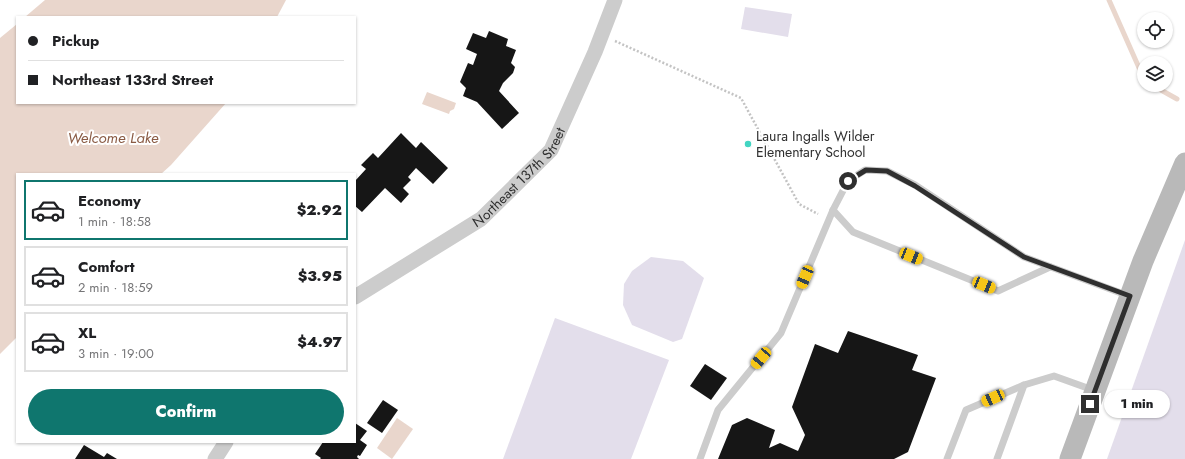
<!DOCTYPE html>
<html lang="en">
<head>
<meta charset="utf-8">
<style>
	:root { --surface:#fff; --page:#f2f2f2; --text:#202124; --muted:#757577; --line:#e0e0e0; --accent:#0f766e }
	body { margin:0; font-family:Jost,sans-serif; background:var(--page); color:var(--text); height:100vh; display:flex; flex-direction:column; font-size:15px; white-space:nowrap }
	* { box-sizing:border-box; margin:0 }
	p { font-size:13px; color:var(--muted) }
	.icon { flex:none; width:22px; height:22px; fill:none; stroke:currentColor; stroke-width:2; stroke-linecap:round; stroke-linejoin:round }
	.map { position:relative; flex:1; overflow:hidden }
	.side { position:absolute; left:16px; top:173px; width:340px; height:270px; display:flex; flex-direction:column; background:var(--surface); border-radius:0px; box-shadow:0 1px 3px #0004 }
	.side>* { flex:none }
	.banner { position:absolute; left:16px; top:16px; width:340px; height:88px; border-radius:0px; box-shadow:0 1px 3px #0004; display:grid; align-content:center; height:88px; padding:0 12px; background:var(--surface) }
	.fabs { position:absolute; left:1137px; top:12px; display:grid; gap:8px }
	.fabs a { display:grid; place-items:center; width:36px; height:36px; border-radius:50%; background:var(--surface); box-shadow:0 1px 3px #0004; font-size:20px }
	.end { position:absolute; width:18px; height:18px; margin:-9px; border:5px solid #2f2f2f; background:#fff; box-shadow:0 0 0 2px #fff }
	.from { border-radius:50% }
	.bubble { position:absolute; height:28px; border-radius:14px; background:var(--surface); box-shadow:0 1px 3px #0004; font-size:13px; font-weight:800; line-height:28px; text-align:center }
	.car { position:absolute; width:12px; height:24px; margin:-12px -6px; border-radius:5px; box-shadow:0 0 3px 1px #0007; background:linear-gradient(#f5c518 24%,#345 0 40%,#f5c518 0 76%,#345 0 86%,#f5c518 0) }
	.banner b { display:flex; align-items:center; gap:14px; height:38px; font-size:15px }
	.banner b+b { border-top:1px solid var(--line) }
	.banner i { width:10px; height:10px; background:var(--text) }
	ul { padding:7px 0 0; list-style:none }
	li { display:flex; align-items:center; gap:12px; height:60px; margin:0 8px 6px; padding:0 4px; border:2px solid var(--line); border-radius:0px }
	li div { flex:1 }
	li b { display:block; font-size:15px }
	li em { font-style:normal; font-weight:800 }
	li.current { border-color:var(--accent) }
	li>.icon { width:36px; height:36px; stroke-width:1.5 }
	.primary-button { display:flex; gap:8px; margin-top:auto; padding:8px 12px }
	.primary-button a { flex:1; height:46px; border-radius:24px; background:var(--accent); color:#fff; font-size:16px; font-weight:800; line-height:46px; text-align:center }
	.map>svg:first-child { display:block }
	.green { fill:#e3deeb }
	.water { fill:#e9d6cc }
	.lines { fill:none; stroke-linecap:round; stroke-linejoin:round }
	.stream { stroke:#e9d6cc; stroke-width:5 }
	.building { fill:#161616 }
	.path { stroke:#c3c3c3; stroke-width:2.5; stroke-dasharray:2 2; stroke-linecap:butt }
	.lane { stroke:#ccc; stroke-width:7 }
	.street { stroke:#ccc; stroke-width:15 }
	.secondary { stroke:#b9b9b9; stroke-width:21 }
	.route { stroke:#2f2f2f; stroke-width:5 }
	.poi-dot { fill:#42d5c2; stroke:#fff; stroke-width:1.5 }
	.labels { text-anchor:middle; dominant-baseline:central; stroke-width:4; stroke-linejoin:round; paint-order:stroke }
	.poi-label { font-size:14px; fill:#2f2f2f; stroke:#fff; text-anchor:start }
	.street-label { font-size:14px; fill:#2f2f2f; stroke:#fff }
	.water-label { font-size:15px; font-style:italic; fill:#8a5b44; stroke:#fff }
</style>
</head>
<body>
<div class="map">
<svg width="1185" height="459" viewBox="0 0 1185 459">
	<rect width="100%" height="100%" fill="#fff"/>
	<g class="green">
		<polygon points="745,7 792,14 788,37 741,29"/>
		<polygon points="1185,240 1185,459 1107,459"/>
		<polygon points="651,257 683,261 704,278 682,339 673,342 632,325 623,305 624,284 632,271"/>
		<polygon points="555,318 669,360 631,459 503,459"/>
	</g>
	<g class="water">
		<polygon points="45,0 286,0 277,17 25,17"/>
		<polygon points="17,24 17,103 226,103 171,165 161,174 17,174 17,337 0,354 0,38"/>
		<polygon points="427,92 456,103 454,109 450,111 449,114 422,104"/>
		<polygon points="397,418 413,429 392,459 377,448"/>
	</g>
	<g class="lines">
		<g class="stream">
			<polyline points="1109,0 1144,79"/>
			<polyline points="1152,85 1177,99"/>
		</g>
	</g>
	<g class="building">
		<polygon points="489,31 508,39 506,46 516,50 511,63 515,67 513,73 503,83 499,91 519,113 502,129 477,102 463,96 466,88 460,82 468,63 473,65 477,54 466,49 473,33 486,38"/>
		<polygon points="401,133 416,148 421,142 448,168 433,184 416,168 408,177 411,180 403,188 409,194 401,203 385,188 362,212 355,206 355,181 366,169 361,165 373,153 378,158"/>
		<polygon points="848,331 918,355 912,370 936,378 908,452 894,459 718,459 732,425 747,418 775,430 769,448 780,443 798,451 805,435 792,407 815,344 838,353"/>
		<polygon points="705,364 727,378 711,400 690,386"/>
		<polygon points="383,400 398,410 382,433 367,423"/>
		<polygon points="355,423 367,431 360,440 367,445 360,456 358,455 357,457 359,459 320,459 321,458 315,454 323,442 355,442"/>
		<polygon points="84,445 104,457 107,453 117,459 75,459"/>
	</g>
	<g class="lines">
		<polyline class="path" points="615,41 741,98 799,204 818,214"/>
		<g class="lane">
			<polyline points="833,210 853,232 998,291 1050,267"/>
			<polyline points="700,459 718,410 781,333 833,210 848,181 865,170 887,171 915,185 1024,257 1129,296"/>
			<polyline points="947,459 966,410 1024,385 1054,376 1093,390"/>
			<polyline points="997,459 1024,385"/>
		</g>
		<g class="street">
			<path id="s1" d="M355 297 481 219 551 150 595 52 615 0"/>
			<polyline points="215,459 226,442"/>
		</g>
		<polyline class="secondary" points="1070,459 1143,261 1185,163"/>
	</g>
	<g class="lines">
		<polyline class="route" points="848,181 866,170 887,171 915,186 1024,257 1130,296 1090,404"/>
	</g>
	<circle class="poi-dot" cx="748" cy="144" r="4"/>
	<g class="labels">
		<g class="poi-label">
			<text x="756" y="136">Laura Ingalls Wilder<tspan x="756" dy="16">Elementary School</tspan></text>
		</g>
		<g class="street-label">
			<text stroke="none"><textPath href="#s1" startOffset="205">Northeast 137th Street</textPath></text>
		</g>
		<g class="water-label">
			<text x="113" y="138">Welcome Lake</text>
		</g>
	</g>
</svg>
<div class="fabs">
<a><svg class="icon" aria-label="locate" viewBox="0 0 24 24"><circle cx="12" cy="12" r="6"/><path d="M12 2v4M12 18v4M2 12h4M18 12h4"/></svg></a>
<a><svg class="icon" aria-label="layers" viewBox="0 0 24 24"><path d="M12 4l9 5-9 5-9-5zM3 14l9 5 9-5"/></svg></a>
</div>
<i class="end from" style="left:848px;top:181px"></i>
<i class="end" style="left:1090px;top:404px"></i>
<div class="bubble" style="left:1104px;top:390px;width:66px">1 min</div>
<i class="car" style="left:911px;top:256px;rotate:112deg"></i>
<i class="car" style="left:805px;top:277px;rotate:203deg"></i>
<i class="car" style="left:984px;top:285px;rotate:112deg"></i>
<i class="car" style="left:761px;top:358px;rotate:220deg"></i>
<i class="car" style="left:993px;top:398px;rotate:246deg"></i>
<div class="banner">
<b><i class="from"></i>Pickup</b>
<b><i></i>Northeast 133rd Street</b>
</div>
<section class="side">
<ul>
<li class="current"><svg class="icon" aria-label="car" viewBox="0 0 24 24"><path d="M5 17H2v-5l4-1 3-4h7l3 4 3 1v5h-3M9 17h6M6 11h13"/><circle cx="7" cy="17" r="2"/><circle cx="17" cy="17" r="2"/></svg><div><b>Economy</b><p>1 min · 18:58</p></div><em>$2.92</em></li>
<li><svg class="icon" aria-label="car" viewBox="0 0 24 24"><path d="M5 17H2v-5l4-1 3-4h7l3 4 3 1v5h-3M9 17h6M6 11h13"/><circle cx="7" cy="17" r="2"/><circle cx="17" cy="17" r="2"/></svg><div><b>Comfort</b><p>2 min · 18:59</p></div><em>$3.95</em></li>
<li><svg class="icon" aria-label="car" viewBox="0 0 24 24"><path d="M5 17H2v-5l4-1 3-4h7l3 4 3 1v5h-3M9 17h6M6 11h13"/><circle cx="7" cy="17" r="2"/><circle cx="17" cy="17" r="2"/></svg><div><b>XL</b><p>3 min · 19:00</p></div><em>$4.97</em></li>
</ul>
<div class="primary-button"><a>Confirm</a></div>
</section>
</div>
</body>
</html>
